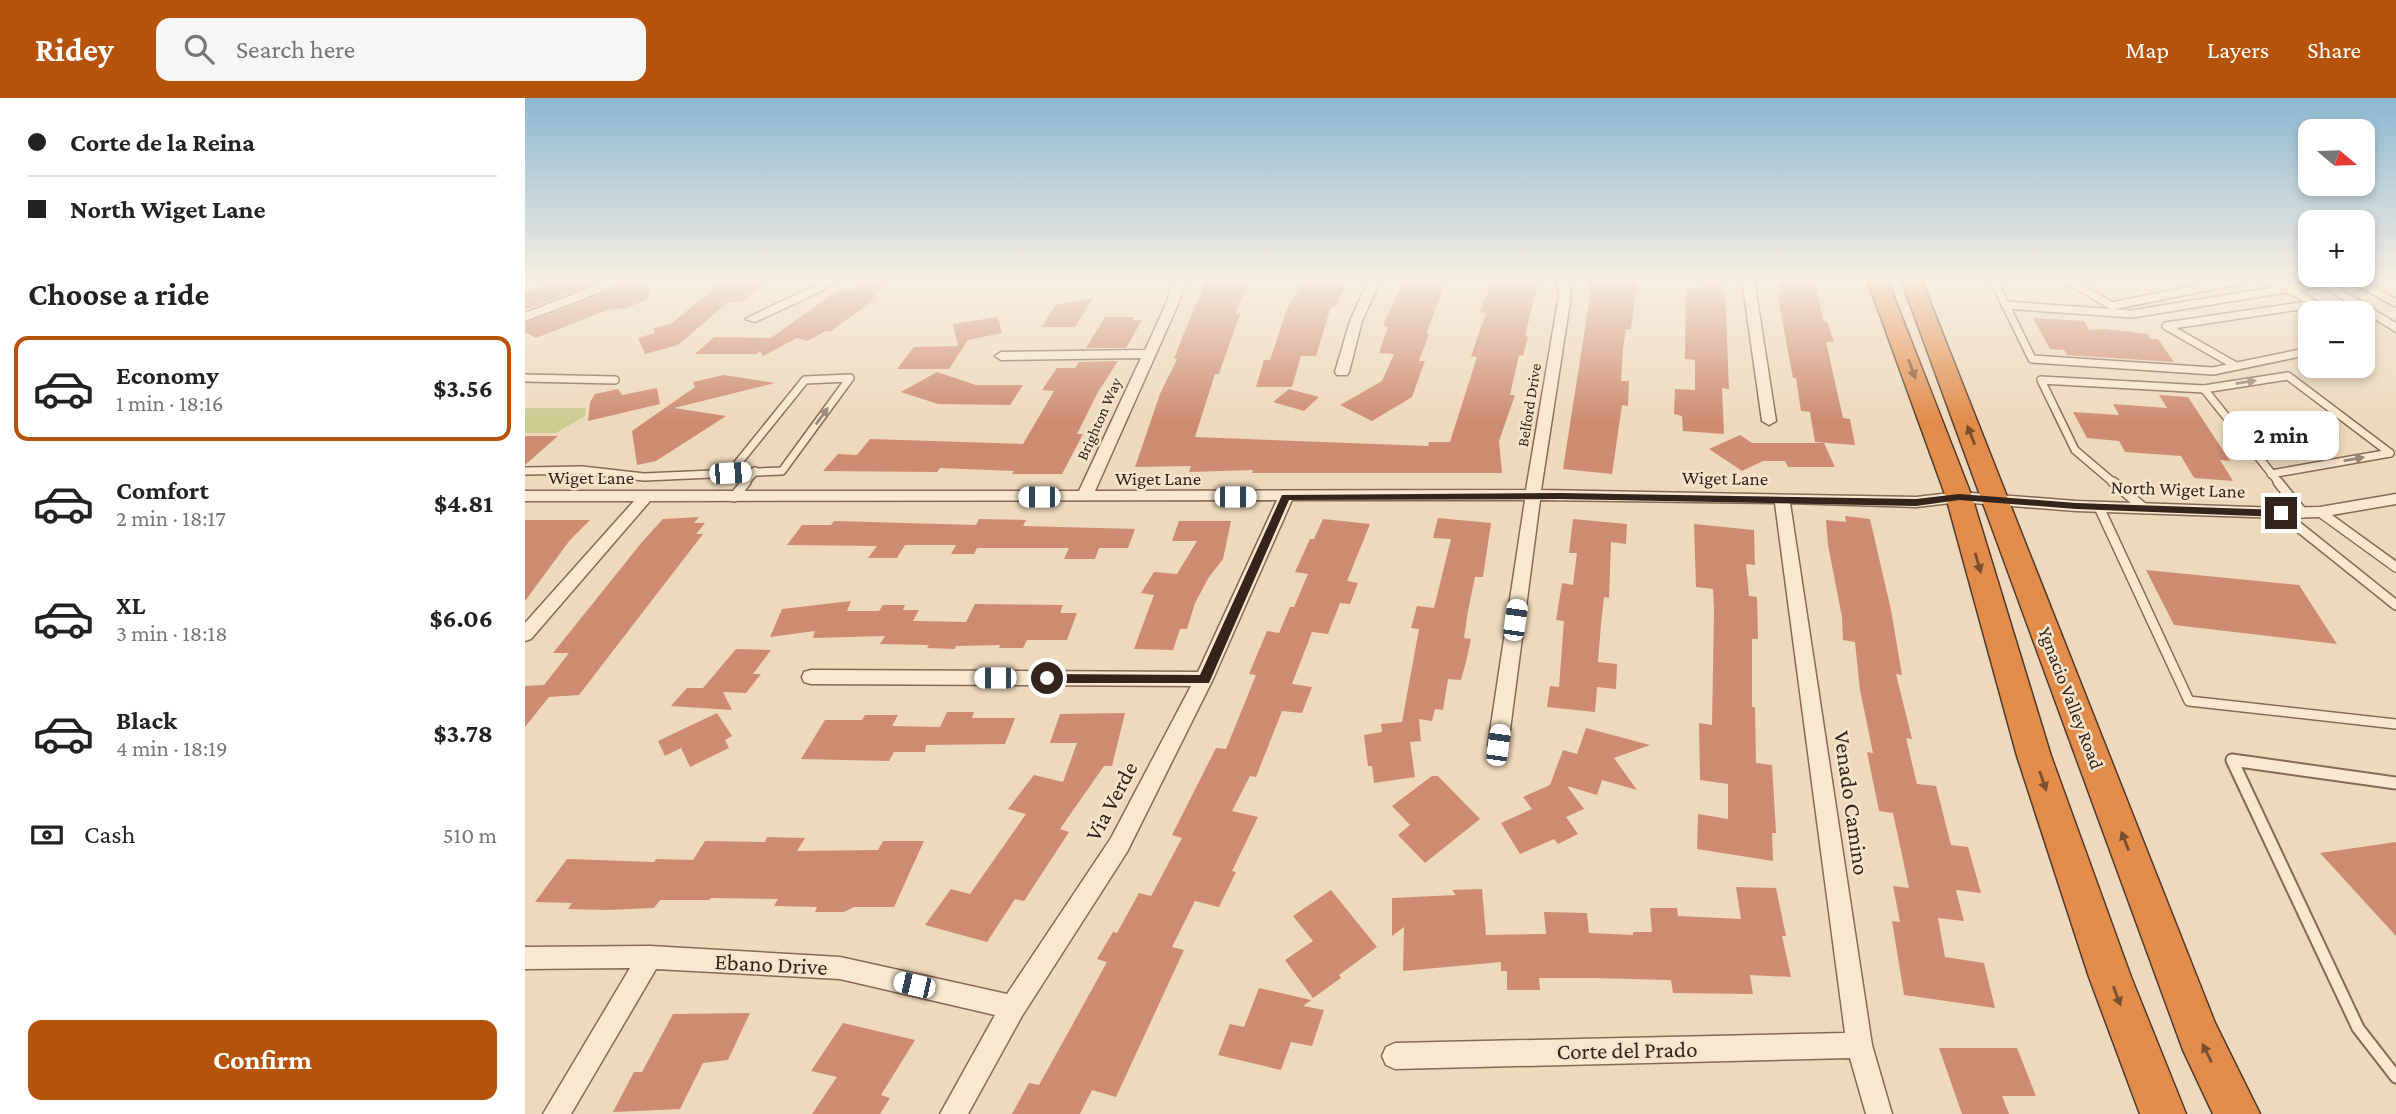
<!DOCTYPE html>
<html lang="en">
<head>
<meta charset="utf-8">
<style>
	:root { --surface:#fff; --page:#f6f6f6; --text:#222; --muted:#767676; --line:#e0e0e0; --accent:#b45309 }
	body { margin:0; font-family:"Crimson Pro",serif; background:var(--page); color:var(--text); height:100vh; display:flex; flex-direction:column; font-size:26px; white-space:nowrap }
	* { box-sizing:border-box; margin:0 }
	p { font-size:23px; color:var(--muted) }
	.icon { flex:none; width:38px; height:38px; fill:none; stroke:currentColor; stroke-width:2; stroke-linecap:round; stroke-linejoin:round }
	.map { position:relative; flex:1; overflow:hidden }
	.panel { display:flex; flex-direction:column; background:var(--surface); width:525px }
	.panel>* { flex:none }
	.banner { display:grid; align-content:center; height:154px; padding:0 28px; background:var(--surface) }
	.needle { width:46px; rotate:109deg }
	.tools { position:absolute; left:1773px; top:21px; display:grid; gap:14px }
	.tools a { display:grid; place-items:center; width:77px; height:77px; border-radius:14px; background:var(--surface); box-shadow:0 4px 10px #0003; font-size:35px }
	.end { position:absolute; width:32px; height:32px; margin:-16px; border:9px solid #35241b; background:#fff; box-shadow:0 0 0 4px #fff }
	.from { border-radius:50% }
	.bubble { position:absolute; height:49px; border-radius:14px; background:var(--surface); box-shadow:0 4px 10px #0003; font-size:23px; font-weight:700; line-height:49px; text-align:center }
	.car { position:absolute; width:21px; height:42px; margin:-21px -10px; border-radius:9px; box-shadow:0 0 5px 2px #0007; background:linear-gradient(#fff 24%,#345 0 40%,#fff 0 76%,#345 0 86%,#fff 0) }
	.banner b { display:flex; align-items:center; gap:24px; height:66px; font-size:26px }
	.banner b+b { border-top:2px solid var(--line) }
	.banner i { width:18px; height:18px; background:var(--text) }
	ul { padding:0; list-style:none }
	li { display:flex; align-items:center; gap:21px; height:105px; margin:0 14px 10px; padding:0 14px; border:4px solid transparent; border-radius:14px }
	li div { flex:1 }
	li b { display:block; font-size:26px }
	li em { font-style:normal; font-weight:700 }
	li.active { border-color:var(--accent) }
	li>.icon { width:63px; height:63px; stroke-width:1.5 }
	h2 { padding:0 28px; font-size:32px; line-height:84px }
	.pay { display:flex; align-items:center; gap:18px; height:77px; padding:0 28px; font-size:26px }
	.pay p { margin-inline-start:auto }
	.primary-button { display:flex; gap:14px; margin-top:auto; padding:14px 28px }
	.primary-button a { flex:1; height:80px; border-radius:14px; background:var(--accent); color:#fff; font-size:28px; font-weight:700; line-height:80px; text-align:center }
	header { display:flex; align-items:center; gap:42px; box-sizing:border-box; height:98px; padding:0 35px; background:var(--accent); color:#fff }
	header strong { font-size:33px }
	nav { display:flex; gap:38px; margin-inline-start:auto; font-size:24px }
	.search { width:490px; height:63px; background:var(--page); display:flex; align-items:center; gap:18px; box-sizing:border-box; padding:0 24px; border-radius:14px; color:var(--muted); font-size:26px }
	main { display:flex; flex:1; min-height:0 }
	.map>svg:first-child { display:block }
	.green { fill:#cccb91 }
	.building { fill:#cd8c71 }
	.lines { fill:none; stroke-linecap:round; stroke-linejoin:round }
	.lane-far2-casing { stroke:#866956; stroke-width:10 }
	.lane-far1-casing { stroke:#866956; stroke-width:12 }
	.lane-casing { stroke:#866956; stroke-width:15 }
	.street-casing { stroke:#866956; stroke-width:3 }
	.highway-casing { stroke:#53392b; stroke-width:3 }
	.lane-far2 { stroke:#f9e8cf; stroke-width:7 }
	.lane-far1 { stroke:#f9e8cf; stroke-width:9 }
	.lane { stroke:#f9e8cf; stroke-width:11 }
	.street { fill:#f9e8cf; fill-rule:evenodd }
	.highway { fill:#e18c4a; fill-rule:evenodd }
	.oneway { fill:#7a4e2e }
	.oneway2 { fill:#978675 }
	.route { fill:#35241b }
	.labels { text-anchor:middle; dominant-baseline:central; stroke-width:5; stroke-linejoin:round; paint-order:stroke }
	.far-street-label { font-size:16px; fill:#35241b; stroke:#f6e4cc }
	.street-label { font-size:19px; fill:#35241b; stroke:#f6e4cc }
	.near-street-label { font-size:23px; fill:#35241b; stroke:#f6e4cc }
</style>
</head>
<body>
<header>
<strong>Ridey</strong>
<div class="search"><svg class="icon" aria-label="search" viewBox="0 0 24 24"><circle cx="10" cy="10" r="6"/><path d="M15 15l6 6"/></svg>Search here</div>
<nav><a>Map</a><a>Layers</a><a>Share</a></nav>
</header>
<main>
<section class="panel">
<div class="banner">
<b><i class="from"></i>Corte de la Reina</b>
<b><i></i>North Wiget Lane</b>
</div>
<h2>Choose a ride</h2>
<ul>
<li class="active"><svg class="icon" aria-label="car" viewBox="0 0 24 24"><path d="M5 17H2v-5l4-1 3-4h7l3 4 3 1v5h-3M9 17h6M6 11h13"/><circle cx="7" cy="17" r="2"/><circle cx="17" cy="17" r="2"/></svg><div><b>Economy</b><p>1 min · 18:16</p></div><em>$3.56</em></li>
<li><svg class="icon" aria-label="car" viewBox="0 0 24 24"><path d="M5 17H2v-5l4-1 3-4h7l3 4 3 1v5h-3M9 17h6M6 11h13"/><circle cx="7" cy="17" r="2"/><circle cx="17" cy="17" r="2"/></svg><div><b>Comfort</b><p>2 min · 18:17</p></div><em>$4.81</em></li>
<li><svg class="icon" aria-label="car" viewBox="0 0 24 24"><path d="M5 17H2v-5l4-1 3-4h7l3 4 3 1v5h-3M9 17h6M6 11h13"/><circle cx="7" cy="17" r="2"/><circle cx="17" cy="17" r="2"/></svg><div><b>XL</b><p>3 min · 18:18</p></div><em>$6.06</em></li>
<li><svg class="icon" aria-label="car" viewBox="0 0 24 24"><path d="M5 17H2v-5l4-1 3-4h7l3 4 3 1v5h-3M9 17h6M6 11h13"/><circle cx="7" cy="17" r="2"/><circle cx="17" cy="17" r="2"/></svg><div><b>Black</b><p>4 min · 18:19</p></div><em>$3.78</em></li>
</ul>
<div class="pay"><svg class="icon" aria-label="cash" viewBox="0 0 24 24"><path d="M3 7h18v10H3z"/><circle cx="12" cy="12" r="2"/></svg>Cash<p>510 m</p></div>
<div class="primary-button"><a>Confirm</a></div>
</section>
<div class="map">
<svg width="1871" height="1016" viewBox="0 0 1871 1016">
	<rect width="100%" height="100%" fill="#eed9bc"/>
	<polygon class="green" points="0,310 61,310 60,318 31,335 0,335"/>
	<g class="building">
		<polygon points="38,181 80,181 0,212 0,195"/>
		<polygon points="200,181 244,181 217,204 203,204 153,247 120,256 113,240 130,235 128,230 146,226"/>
		<polygon points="340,181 366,181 346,200 350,201 305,234 301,233 282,243 272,240 238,258 235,253 232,256 170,256 189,239 246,240 313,192 327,194"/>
		<polygon points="682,181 718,181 716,188 721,188 710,216 715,216 694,276 690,276 670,339 903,348 904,344 925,344 952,259 946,258 961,215 955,214 965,187 982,188 982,181 1014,181 1000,238 1003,239 998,258 994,257 985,297 990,297 974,343 977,375 727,375 728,372 664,374 666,368 610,369 635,296 652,261 649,261 659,235"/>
		<polygon points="1064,181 1112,181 1106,231 1101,231 1098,250 1096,283 1104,283 1103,308 1097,307 1087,376 1038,371 1064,205"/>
		<polygon points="1178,181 1197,181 1197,191 1200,191 1204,291 1197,290 1199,336 1158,333 1157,318 1149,316 1150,291 1170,292 1170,262 1160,261 1161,191 1177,193"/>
		<polygon points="1254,181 1288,181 1289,186 1291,186 1298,223 1302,224 1309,244 1301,244 1318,320 1325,321 1330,347 1290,344 1285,314 1276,313 1271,280 1268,280 1252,195 1256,196"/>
		<polygon points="103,183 124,191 124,201 101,210 82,212 11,240 0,234 0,225 85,193"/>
		<polygon points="777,186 820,189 810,209 806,208 791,258 776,258 767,289 731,289 739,262 745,262 762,211"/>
		<polygon points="877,186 919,189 901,236 904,236 894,263 900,263 887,299 847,323 815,307 857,283 869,256 854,255 863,229 858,228"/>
		<polygon points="568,200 550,229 517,229 530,207"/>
		<polygon points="473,219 477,235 443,242 424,271 372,271 389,249 433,248 428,226"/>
		<polygon points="580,219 609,219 608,222 617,222 601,250 561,250"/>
		<polygon points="1508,220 1559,223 1564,232 1579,231 1623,236 1625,241 1633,241 1649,264 1542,257 1539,252 1525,251"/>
		<polygon points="593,263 573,294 552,336 558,336 537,376 487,376 489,373 415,370 412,374 298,373 313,356 332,357 345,341 498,346 529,293 517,292 532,270 550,270 554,264"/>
		<polygon points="412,274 451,287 498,287 485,307 413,306 376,294"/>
		<polygon points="199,277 250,285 149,310 201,318 131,363 112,367 107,333 170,289 168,284"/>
		<polygon points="132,290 135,306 63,323 65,304 70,296 93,291 97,297"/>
		<polygon points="764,291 794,299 779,313 748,304"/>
		<polygon points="1634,297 1663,299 1705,363 1695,362 1708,383 1669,380 1656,358 1600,354 1594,343 1562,340 1548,314 1594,317 1588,306 1642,310"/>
		<polygon points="1215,337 1227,345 1299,345 1310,369 1263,369 1260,363 1238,363 1217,373 1184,351"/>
		<polygon points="0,338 33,338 0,367"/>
		<polygon points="1320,418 1345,421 1366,512 1377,577 1371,576 1387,641 1381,640 1392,686 1411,688 1426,747 1443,749 1456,795 1431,792 1439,823 1413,820 1420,859 1459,865 1470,910 1379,897 1367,823 1375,824 1368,788 1384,790 1368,715 1354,713 1342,654 1348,655 1335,592 1330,544 1318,542 1317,519 1303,447 1301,422 1321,424"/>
		<polygon points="174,419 169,425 180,425 171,436 178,436 54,597 24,599 0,629 0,588 19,587 44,555 28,555 117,444 138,421"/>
		<polygon points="913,420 966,425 958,479 950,479 943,513 939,540 946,541 941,564 936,582 923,581 918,612 910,611 907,623 894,621 896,643 885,644 890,679 849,685 847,668 843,668 839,637 857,634 856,626 877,624 894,531 886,530 892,508 909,510 926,441 908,440"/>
		<polygon points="454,421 501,422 498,428 610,431 603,450 574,450 570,461 539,461 544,450 452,450 449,456 426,456 431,447 380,447 372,460 343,460 352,448 262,447 277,427 306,427 309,423 451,427"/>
		<polygon points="798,421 845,426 822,483 833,485 825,506 815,505 803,536 787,534 767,586 787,589 777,615 757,613 731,679 725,678 707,713 733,719 707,773 711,774 694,809 670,803 647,849 659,852 591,999 567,992 555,1016 487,1016 504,985 514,987 544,933 582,864 572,861 588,834 592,835 614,795 626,798 657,740 647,737 691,650 701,651 731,577 724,576 742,533 754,535 765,509 769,509 783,476 770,474 785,441 789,441"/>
		<polygon points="1048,421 1102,426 1101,446 1086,444 1084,500 1079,499 1076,526 1073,564 1092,566 1091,591 1072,589 1070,614 1022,609 1025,588 1034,589 1039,523 1031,522 1037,485 1048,487 1052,455 1044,455"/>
		<polygon points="0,422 65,422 45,442 0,503"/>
		<polygon points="654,423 706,423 698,461 684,479 670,505 662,531 655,531 648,552 609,551 629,497 616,495 629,474 652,476 672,443 647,443"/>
		<polygon points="1169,426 1229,432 1230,467 1221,466 1224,498 1232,499 1233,541 1227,541 1227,609 1230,609 1231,665 1247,667 1251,735 1247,735 1248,763 1172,751 1173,716 1203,721 1203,686 1175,682 1174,625 1187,627 1189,511 1188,491 1171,489"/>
		<polygon points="1621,472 1774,487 1812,546 1649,527"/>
		<polygon points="326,503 322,513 354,513 358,507 380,507 378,512 394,512 388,523 395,523 441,524 450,506 538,507 535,515 552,515 542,542 502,542 498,550 474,550 475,547 431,548 430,551 402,550 404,547 355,546 360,538 288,540 290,533 245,539 257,511"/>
		<polygon points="211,551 246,552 228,576 236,576 221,595 198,594 207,612 146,608 162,590 178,590"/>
		<polygon points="422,614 449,614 447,620 490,620 480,646 401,647 400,654 369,654 364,663 276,661 300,622 337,622 340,617 373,617 367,628 415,629"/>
		<polygon points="192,615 207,638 200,642 204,650 165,669 156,650 140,658 133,643"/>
		<polygon points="600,615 587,668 579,668 535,731 544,734 499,803 490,801 462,844 400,827 426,791 445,796 501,716 483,711 509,677 538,684 552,645 525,645 535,616"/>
		<polygon points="1061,630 1125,647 1089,660 1112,692 1077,682 1072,697 1042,688 1059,711 1041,719 1053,736 1033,746 1029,741 995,756 976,725 1007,711 998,699 1025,687 1038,652 1052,656"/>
		<polygon points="907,678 913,678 955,721 900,765 873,737 885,727 867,708"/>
		<polygon points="242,739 280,740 272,753 353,752 358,743 399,743 369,809 329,809 319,814 290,814 292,809 249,808 253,801 186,800 184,802 135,802 129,810 82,812 43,811 47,805 10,804 42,761 129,764 131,761 168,762 180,743 240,744"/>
		<polygon points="1871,744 1871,838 1795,755"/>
		<polygon points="1211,789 1251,790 1261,838 1257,838 1266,879 1225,877 1228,896 1148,895 1146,882 1067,880 1014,880 1015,892 982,892 982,873 976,873 976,864 878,873 879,829 867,838 867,800 931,797 927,792 957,791 961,837 1021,836 1019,814 1062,815 1064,835 1108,837 1108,834 1127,834 1125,810 1152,810 1153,818 1216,821"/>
		<polygon points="806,792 852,849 814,877 816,880 788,900 760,862 788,843 768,818"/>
		<polygon points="734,890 786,902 778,908 799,912 787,948 766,944 756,972 693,957 705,926 719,929"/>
		<polygon points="225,915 203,962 178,965 155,1011 88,1014 109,974 117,974 148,916"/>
		<polygon points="318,925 390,942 356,997 365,1000 355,1016 287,1016 312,979 286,973"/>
		<polygon points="1414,950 1492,950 1511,998 1477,998 1484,1016 1437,1016"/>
	</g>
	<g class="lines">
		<g class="lane-far2-casing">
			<g id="lane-far2">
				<polyline points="1468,181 1507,261 1688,273 1785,253"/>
				<polyline points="1541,181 1587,208 1721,181"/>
				<polyline points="1740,181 1773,196 1803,215"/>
				<polyline points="1827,181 1871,205"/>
				<polyline points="1480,207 1607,216 1797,185"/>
				<polyline points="1838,238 1842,241 1838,242"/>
				<polyline points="1711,268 1641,228 1788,206"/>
				<polyline points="0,280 90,282"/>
				<polyline points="1679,291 1763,278 1865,355"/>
				<polyline points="0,373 57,372 119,379 257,373 325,280 280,282 205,375"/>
				<polyline points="1746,376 1865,355"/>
				<polyline points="219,386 230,373"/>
				<polyline points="1590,386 1550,352 1516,282 1679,291 1755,386"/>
			</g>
		</g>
		<g class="lane-far1-casing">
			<g id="lane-far1">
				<polyline points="1588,384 1620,411"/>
				<polyline points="1753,384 1778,415"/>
				<polyline points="209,399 221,384"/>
				<polyline points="1574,409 1664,603 1871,626"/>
				<polyline points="1795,414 1871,469"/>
				<polyline points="1756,415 1871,507"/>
			</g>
		</g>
		<g class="lane-casing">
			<polyline id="lane" points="1871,685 1707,662 1833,930 1871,979"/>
		</g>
		<g class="street-casing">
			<g id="street">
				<polygon points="87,181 101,181 84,191 0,223 0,215"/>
				<polygon points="303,181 317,181 295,194 230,224 220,221"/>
				<polygon points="648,181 660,181 654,204 570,393 1001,392 1034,197 1032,181 1044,181 1046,197 1016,392 1391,399 1434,394 1551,403 1756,410 1795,409 1871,396 1871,406 1795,419 1756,420 1551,413 1434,404 1391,409 1265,405 1347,947 1367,1016 1341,1016 1325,960 870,971 861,967 857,958 861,949 870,945 1320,935 1250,405 1015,402 983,647 980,653 973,655 966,653 963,647 1000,402 767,402 688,581 602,754 497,918 443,1016 415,1016 470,917 315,881 131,871 46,1016 18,1016 105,870 0,871 0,849 125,848 315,859 482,896 586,740 666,588 286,586 279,584 277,579 279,574 286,572 673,574 752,402 125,403 6,541 0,543 0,525 109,403 0,403 0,393 554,393 616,260 476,262 470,258 476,254 620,252 642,204"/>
				<polygon points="844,181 856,181 837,223 824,274 822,277 812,277 810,274 825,223"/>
				<polygon points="1217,181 1229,181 1251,323 1244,327 1237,323"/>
				<polygon points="1785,181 1799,181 1871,225 1871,234"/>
			</g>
		</g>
		<g class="highway-casing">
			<g id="highway">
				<polygon points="1342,181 1362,181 1447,399 1526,658 1606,879 1661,1016 1615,1016 1564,879 1492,658 1421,399"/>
				<polygon points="1376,181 1396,181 1690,925 1735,1016 1688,1016 1658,952"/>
			</g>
		</g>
		<use href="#lane-far2" class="lane-far2"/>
		<use href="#lane-far1" class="lane-far1"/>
		<use href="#lane" class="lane"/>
		<use href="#street" class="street"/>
		<use href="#highway" class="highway"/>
	</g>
	<defs><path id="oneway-solid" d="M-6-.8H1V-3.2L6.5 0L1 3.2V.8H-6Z" transform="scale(1.75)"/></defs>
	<g class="oneway">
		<use href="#oneway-solid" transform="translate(1387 271) rotate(70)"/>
		<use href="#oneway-solid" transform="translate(1446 337) rotate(-111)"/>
		<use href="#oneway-solid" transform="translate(1453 465) rotate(74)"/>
		<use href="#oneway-solid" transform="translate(1518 683) rotate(71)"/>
		<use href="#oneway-solid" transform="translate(1600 743) rotate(-111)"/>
		<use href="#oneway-solid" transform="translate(1592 898) rotate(69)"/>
		<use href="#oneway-solid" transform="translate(1682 955) rotate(-116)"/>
	</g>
	<g class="oneway2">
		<use href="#oneway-solid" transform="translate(1721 284) rotate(-9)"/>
		<use href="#oneway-solid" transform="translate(297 318) rotate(-54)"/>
		<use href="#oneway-solid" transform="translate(1829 361) rotate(-10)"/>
	</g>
	<linearGradient id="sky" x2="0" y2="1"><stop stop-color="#8bb8d2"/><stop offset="0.56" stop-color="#f7eee1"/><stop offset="1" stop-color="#f7eee1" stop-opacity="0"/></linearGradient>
	<rect width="1871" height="323" fill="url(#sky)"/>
	<polygon class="route" points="1035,395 1391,401 1434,396 1551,405 1756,412 1762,415 1756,419 1551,411 1434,402 1391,408 1035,401 764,402 684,585 522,585 516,580 522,576 675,577 757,397"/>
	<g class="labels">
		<g class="far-street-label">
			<text transform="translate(1004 307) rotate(-81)">Belford Drive</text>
			<text transform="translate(574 321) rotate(-66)">Brighton Way</text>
		</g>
		<g class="street-label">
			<text x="66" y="379">Wiget Lane</text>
			<text x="633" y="380">Wiget Lane</text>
			<text transform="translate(1200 380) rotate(1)">Wiget Lane</text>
			<text transform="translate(1653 391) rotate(2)">North Wiget Lane</text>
			<text transform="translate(1546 600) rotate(69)">Ygnacio Valley Road</text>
		</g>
		<g class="near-street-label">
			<text transform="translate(586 703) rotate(-62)">Via Verde</text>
			<text transform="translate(1327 705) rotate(82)">Venado Camino</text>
			<text transform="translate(246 866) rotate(3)">Ebano Drive</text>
			<text transform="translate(1102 952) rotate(-1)">Corte del Prado</text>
		</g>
	</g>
</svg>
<div class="tools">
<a><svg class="needle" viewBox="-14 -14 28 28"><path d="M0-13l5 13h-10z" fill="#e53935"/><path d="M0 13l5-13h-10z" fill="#767676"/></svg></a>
<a>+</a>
<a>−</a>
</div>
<i class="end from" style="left:522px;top:580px"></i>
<i class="end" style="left:1756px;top:415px"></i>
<div class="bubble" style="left:1698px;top:313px;width:116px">2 min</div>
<i class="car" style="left:205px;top:375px;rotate:87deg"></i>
<i class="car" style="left:514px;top:399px;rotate:270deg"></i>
<i class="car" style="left:710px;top:399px;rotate:90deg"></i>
<i class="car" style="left:990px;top:522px;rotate:8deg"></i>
<i class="car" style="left:470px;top:580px;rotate:270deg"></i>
<i class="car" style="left:973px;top:647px;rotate:8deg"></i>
<i class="car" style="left:389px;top:887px;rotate:283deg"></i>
</div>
</main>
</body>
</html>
